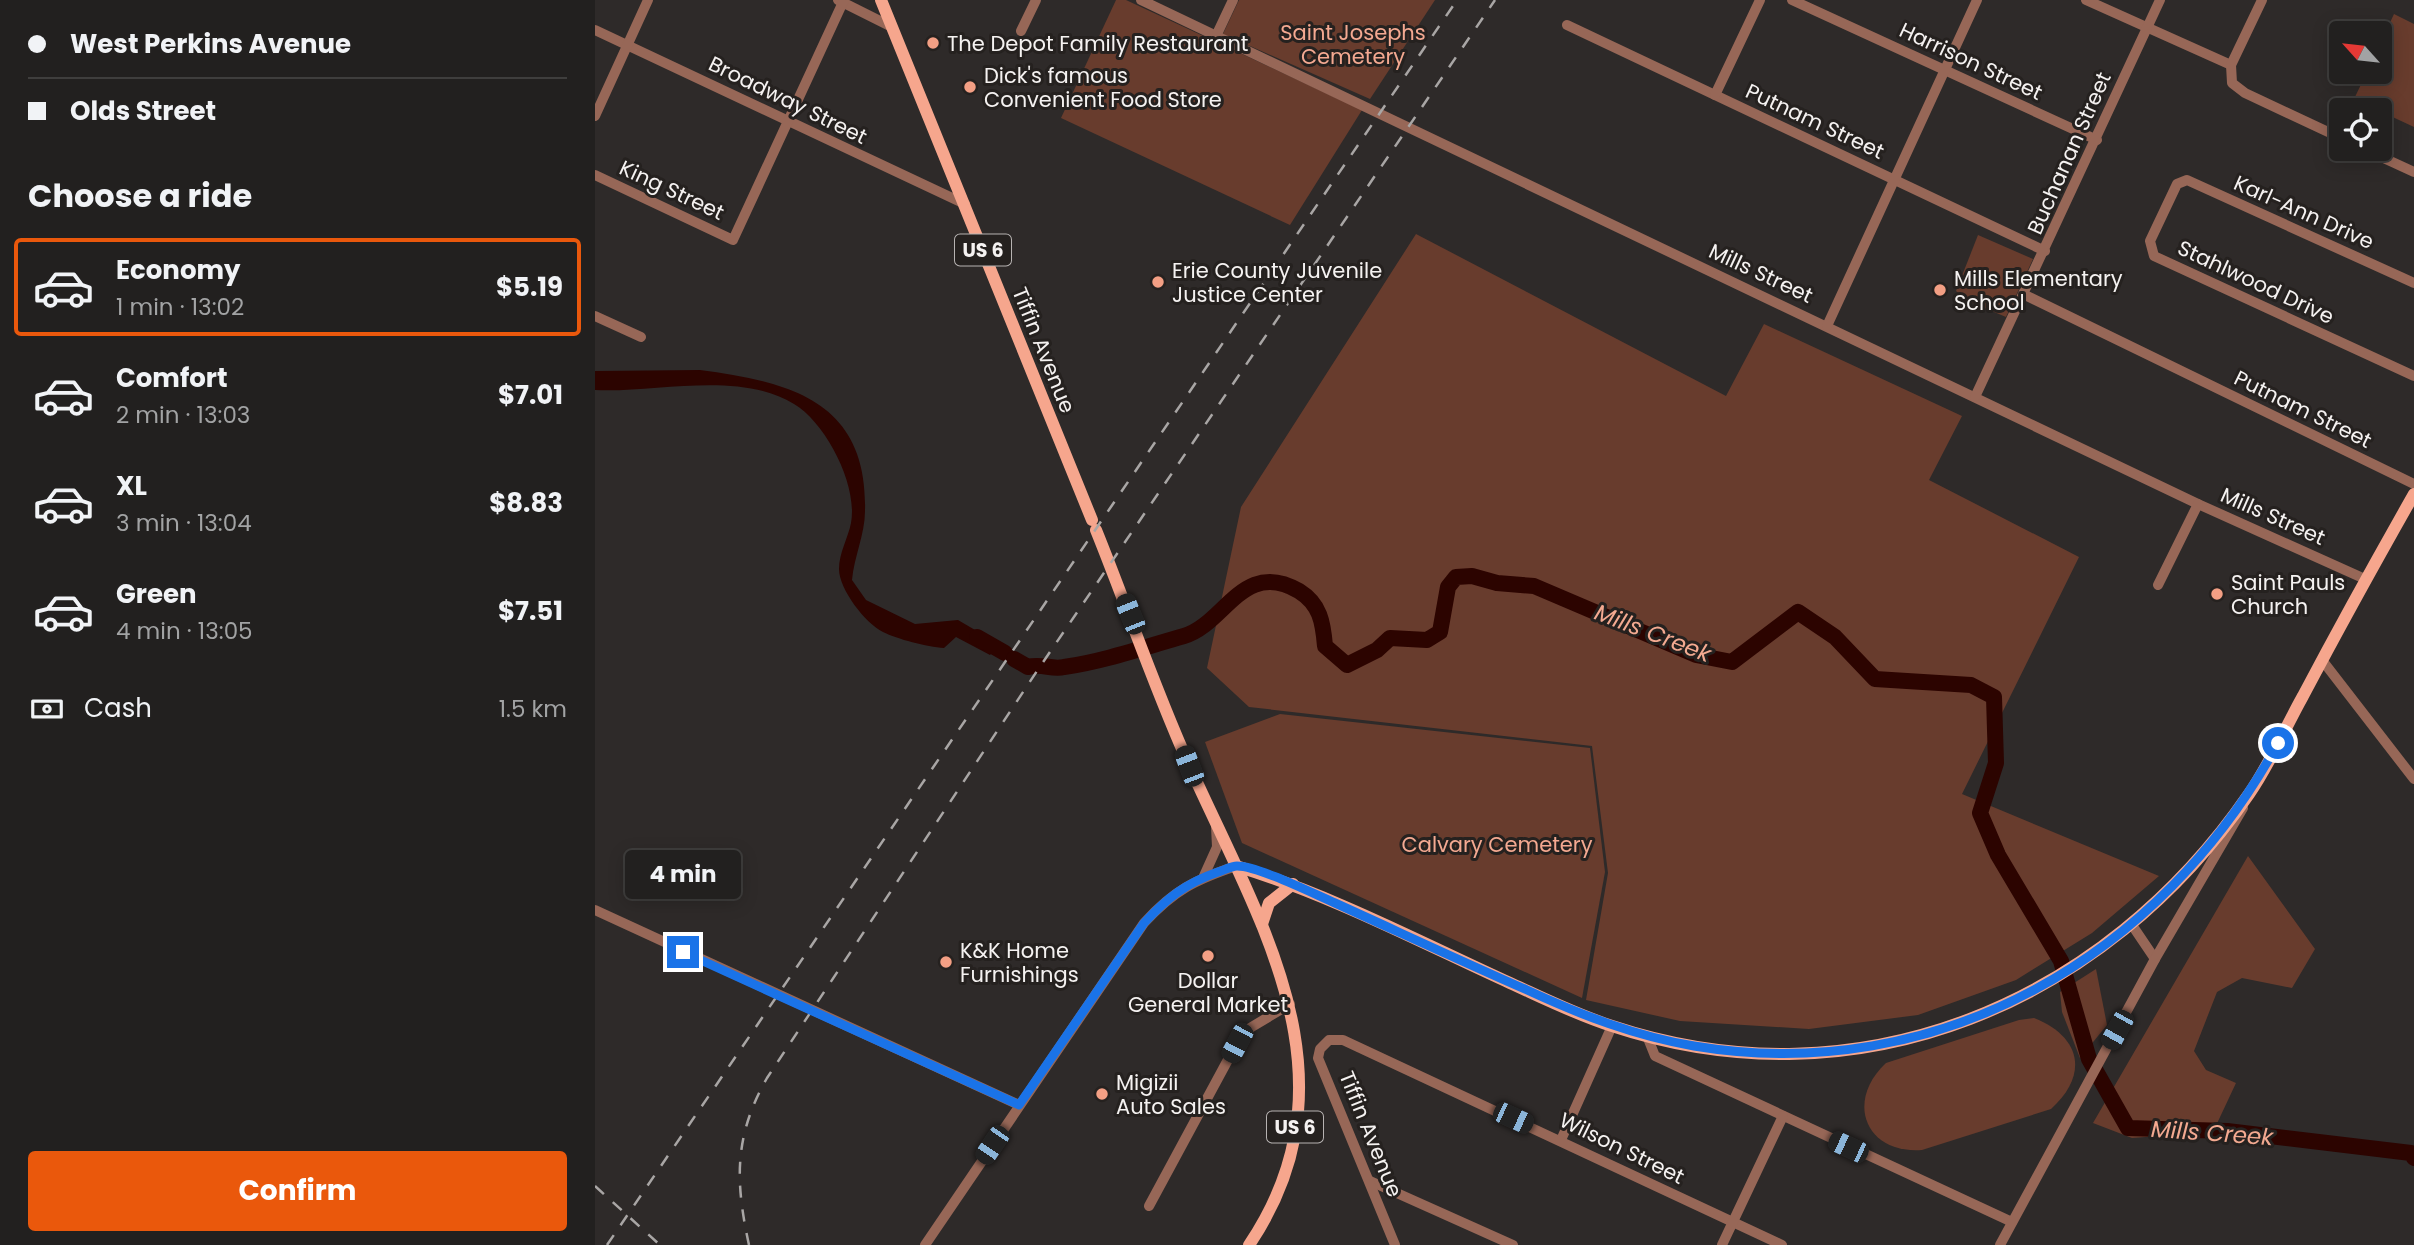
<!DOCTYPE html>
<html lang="en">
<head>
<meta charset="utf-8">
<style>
	:root { --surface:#22201f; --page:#2e2d2c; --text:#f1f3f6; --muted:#a2a3a4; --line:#3f3e3d; --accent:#ea580c }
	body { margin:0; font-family:Poppins,sans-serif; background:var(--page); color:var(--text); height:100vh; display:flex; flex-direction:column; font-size:26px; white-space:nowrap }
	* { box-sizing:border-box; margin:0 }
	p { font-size:23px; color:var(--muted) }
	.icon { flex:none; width:38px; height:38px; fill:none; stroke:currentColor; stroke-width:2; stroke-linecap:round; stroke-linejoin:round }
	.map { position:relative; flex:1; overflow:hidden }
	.sheet { display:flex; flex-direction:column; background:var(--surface); width:595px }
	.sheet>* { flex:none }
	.guide { display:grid; align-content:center; height:154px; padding:0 28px; background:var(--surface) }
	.needle { width:46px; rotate:297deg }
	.controls { position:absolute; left:1734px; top:21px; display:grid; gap:14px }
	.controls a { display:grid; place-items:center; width:63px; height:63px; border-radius:7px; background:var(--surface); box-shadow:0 4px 18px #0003,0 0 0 2px var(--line); font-size:35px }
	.end { position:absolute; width:32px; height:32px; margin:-16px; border:9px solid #1a73e8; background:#fff; box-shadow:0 0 0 4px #fff }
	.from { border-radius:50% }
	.bubble { position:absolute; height:49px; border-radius:7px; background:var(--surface); box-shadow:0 4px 18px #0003,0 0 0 2px var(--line); font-size:23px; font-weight:700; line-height:49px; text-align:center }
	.car { position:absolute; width:21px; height:42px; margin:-21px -10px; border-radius:9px; box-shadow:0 0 5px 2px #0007; background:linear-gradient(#222 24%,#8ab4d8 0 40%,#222 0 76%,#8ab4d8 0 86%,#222 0) }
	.guide b { display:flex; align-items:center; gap:24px; height:66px; font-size:26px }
	.guide b+b { border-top:2px solid var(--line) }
	.guide i { width:18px; height:18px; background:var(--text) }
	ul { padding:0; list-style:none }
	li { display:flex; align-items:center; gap:21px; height:98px; margin:0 14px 10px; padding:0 14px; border:4px solid transparent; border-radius:7px }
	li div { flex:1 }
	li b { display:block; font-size:26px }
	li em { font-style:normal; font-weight:700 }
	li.current { border-color:var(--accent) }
	li>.icon { width:63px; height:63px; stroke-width:1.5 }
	h2 { padding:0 28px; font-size:32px; line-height:84px }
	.pay { display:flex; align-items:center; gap:18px; height:77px; padding:0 28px; font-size:26px }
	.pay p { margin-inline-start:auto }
	.primary-button { display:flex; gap:14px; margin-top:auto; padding:14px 28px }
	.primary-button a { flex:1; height:80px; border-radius:7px; background:var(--accent); color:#fff; font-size:28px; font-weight:700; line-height:80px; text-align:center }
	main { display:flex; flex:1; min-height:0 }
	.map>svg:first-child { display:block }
	.green { fill:#683c2d }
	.water { fill:#2c0400 }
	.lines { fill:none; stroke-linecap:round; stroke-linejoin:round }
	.river { stroke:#2c0400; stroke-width:16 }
	.minor { stroke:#976757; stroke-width:10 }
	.major { stroke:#f6a68d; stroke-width:12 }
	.rail { stroke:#a9a6a5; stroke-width:2.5; stroke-dasharray:12 12; stroke-linecap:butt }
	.route { stroke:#1a73e8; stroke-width:9 }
	.poi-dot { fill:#f39f84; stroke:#25211f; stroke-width:2.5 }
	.labels { text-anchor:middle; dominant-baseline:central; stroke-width:6; stroke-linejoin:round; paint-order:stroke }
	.shield { fill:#25211f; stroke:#b7b3b2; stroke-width:2 }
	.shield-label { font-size:19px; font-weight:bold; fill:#f5f2f1 }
	.park-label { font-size:21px; fill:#f4a991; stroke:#25211f }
	.poi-label { font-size:21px; fill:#f5f2f1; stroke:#25211f; text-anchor:start }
	.street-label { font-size:21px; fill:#f5f2f1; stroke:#25211f }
	.water-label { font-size:23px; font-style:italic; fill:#f4aa91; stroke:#25211f }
</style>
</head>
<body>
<main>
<section class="sheet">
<div class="guide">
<b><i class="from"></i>West Perkins Avenue</b>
<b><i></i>Olds Street</b>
</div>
<h2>Choose a ride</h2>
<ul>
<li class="current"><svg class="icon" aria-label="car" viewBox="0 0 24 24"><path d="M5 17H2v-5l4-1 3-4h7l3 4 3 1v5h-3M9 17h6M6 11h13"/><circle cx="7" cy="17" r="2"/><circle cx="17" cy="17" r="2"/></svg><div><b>Economy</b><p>1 min · 13:02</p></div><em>$5.19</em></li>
<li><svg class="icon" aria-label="car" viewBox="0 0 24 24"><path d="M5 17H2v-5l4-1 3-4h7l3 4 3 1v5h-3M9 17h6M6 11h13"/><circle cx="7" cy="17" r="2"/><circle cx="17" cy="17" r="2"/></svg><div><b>Comfort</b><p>2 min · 13:03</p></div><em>$7.01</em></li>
<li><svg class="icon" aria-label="car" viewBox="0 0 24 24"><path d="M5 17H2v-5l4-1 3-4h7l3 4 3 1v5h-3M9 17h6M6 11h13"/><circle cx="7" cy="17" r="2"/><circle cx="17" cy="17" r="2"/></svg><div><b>XL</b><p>3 min · 13:04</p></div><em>$8.83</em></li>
<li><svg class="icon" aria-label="car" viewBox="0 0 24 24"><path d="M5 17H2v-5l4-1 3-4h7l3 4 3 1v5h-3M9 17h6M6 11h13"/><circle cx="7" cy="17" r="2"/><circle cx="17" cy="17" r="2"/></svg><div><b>Green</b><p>4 min · 13:05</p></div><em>$7.51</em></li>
</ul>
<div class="pay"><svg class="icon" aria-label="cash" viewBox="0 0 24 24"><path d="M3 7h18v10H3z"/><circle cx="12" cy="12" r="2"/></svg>Cash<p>1.5 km</p></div>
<div class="primary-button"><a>Confirm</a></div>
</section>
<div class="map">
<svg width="1819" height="1245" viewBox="0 0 1819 1245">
	<rect width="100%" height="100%" fill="#2e2a29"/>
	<g class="green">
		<polygon points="521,0 531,0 767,110 695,225 466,118"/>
		<polygon points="644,0 840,0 775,99 628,34"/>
		<polygon points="1799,14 1819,24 1819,127 1759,99 1772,72 1785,72 1785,44"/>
		<polygon points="821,234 1131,396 1169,324 1367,416 1334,480 1484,557 1367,794 1564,876 1497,933 1421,980 1323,1015 1214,1029 1085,1021 991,1000 1013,873 997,746 654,707 612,668 646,507"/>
		<polygon points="1383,235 1438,259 1411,317 1373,301 1361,291"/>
		<polygon points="685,714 995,748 1010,872 987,998 647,843 610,742"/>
		<polygon points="1653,856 1720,949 1697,988 1647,978 1622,992 1599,1051 1611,1070 1641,1083 1618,1132 1537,1138 1498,1123"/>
		<polygon points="1501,969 1512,1025 1485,1058 1467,1012 1465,992"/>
		<path d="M1439 1018C1485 1036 1495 1074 1456 1109L1327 1150C1270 1154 1250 1101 1291 1063L1424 1020Z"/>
	</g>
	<path class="water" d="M105 370C195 382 273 401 270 511 270 534 259 557 257 580L271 600 320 624 363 620 404 644 395 655 361 637 349 648C332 647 302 639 288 632 270 623 244 589 244 569 244 553 253 538 256 523 263 485 231 423 199 404 144 370 61 393 0 390V371Z"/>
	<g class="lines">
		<g class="river">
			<polyline points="382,637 410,653"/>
			<path d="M419 659 433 667C446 663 457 670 469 667 510 661 550 647 589 636 630 624 648 558 704 591 725 604 728 622 730 646L752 665 782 650 795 638 832 640 845 632 853 587 861 577 877 576 902 583 939 586 1101 655 1137 662 1203 612 1240 637 1280 679 1376 685 1399 697 1401 763 1385 813 1403 855 1466 961 1494 1059 1533 1128 1632 1131 1816 1153 1819 1158"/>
		</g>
		<g class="minor">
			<polyline points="243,0 297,27"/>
			<polyline points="546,0 1603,504 1770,579"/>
			<polyline points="1197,0 1502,140"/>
			<polyline points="1491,0 1636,65"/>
			<polyline points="1667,0 1636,65 1637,83 1650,93 1746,138"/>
			<polyline points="972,25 1450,251"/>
			<polyline points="0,30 370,204"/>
			<polyline points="426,31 441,0"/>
			<polyline points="622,34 638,0"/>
			<polyline points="1120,95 1165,0"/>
			<polyline points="0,116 53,0"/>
			<polyline points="1769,149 1819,172"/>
			<polyline points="0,175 138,240 249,0"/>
			<polyline points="1819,283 1592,180 1582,184 1555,241 1559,256 1819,376"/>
			<polyline points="1430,295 1819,484"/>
			<polyline points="0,316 46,337"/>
			<polyline points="1232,326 1382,0"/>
			<polyline points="1380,397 1565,0"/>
			<polyline points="1563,585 1603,504"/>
			<polyline points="1727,660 1819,779"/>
			<polyline points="608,878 622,847 621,826"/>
			<polyline points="0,910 424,1105"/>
			<polyline points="1537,925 1560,959"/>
			<polyline points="1052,1036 1060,1056 1417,1222"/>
			<polyline points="966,1140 1017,1026"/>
			<polyline points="775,1181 918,1245"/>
			<polyline points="554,1206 642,1043 655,1028 695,1004"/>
			<path d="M330 1245 549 923C579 890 600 880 641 866"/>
			<polyline points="800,1245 723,1058 725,1049 734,1040 748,1040 1187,1245"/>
			<polyline points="1127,1245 1188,1116"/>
			<polyline points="1405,1245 1560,959 1648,808"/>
		</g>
		<g class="major">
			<polyline points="286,0 497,520"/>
			<path d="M501 530C533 609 560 690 595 767 665 923 766 1079 654 1245"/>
			<path d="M641 866C736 895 825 942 915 983 948 998 982 1015 1017 1026 1265 1108 1510 1003 1654 794 1675 764 1690 728 1708 696 1744 628 1781 561 1819 494"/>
			<polyline points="667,924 674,903 698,884"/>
		</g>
		<g class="rail">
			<polyline points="0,1186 65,1245"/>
			<polyline points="12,1245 862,0"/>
			<path d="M154 1245C140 1181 139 1136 172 1078L442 671 900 0"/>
		</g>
	</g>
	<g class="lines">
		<path class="route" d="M88 952 424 1105 549 923C572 898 591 883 623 872 629 870 637 866 642 866 663 866 719 894 740 903 804 932 868 962 932 990 986 1015 1040 1036 1099 1046 1344 1087 1567 956 1683 743"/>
	</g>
	<g class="poi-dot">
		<circle cx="338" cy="43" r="7"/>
		<circle cx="375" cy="87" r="7"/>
		<circle cx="563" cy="282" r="7"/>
		<circle cx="1345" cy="290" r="7"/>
		<circle cx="1622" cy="594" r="7"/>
		<circle cx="613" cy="956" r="7"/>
		<circle cx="351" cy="962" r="7"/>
		<circle cx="507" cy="1094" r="7"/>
	</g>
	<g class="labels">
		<g class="shield">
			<rect x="360" y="234.5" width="56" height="31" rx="5"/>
			<rect x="672" y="1111.5" width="56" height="31" rx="5"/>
		</g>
		<g class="shield-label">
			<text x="388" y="250">US 6</text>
			<text x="700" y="1127">US 6</text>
		</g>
		<g class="park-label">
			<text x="758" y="32">Saint Josephs<tspan x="758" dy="24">Cemetery</tspan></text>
			<text x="902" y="844">Calvary Cemetery</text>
		</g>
		<g class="poi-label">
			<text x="352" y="43">The Depot Family Restaurant</text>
			<text x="389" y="75">Dick's famous<tspan x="389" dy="24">Convenient Food Store</tspan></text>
			<text x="577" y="270">Erie County Juvenile<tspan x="577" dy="24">Justice Center</tspan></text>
			<text x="1359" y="278">Mills Elementary<tspan x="1359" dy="24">School</tspan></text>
			<text x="1636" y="582">Saint Pauls<tspan x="1636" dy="24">Church</tspan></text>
			<text x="365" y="950">K&amp;K Home<tspan x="365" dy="24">Furnishings</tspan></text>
			<text x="613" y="980" text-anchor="middle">Dollar<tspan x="613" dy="24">General Market</tspan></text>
			<text x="521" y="1082">Migizii<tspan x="521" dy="24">Auto Sales</tspan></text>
		</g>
		<g class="street-label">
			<text transform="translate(1376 61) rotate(25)">Harrison Street</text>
			<text transform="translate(193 100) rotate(26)">Broadway Street</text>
			<text transform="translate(1220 121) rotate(25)">Putnam Street</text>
			<text transform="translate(1474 153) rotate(-66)">Buchanan Street</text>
			<text transform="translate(77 190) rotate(25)">King Street</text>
			<text transform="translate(1709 212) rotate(24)">Karl-Ann Drive</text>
			<text transform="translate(1166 273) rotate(25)">Mills Street</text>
			<text transform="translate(1661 282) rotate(25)">Stahlwood Drive</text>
			<text transform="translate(449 350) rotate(68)">Tiffin Avenue</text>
			<text transform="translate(1708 409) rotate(26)">Putnam Street</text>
			<text transform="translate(1678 516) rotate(24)">Mills Street</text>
			<text transform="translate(776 1134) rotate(68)">Tiffin Avenue</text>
			<text transform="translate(1027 1148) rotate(26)">Wilson Street</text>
		</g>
		<g class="water-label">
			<text transform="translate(1058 633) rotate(21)">Mills Creek</text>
			<text transform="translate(1617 1133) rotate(4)">Mills Creek</text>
		</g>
	</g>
</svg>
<div class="controls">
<a><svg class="needle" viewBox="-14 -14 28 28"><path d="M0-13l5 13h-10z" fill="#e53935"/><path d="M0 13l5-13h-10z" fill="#a2a3a4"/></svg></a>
<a><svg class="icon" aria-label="locate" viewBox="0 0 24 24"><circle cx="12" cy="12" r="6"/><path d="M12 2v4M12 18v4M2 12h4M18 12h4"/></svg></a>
</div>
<i class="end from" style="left:1683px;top:743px"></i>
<i class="end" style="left:88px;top:952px"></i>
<div class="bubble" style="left:30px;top:850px;width:116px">4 min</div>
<i class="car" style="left:535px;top:614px;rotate:338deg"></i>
<i class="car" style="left:594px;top:766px;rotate:339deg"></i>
<i class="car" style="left:1522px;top:1030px;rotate:209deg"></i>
<i class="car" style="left:642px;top:1043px;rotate:208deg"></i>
<i class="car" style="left:918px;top:1118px;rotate:115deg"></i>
<i class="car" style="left:397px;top:1145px;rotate:214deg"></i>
<i class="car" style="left:1253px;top:1147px;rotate:295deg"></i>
</div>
</main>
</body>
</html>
